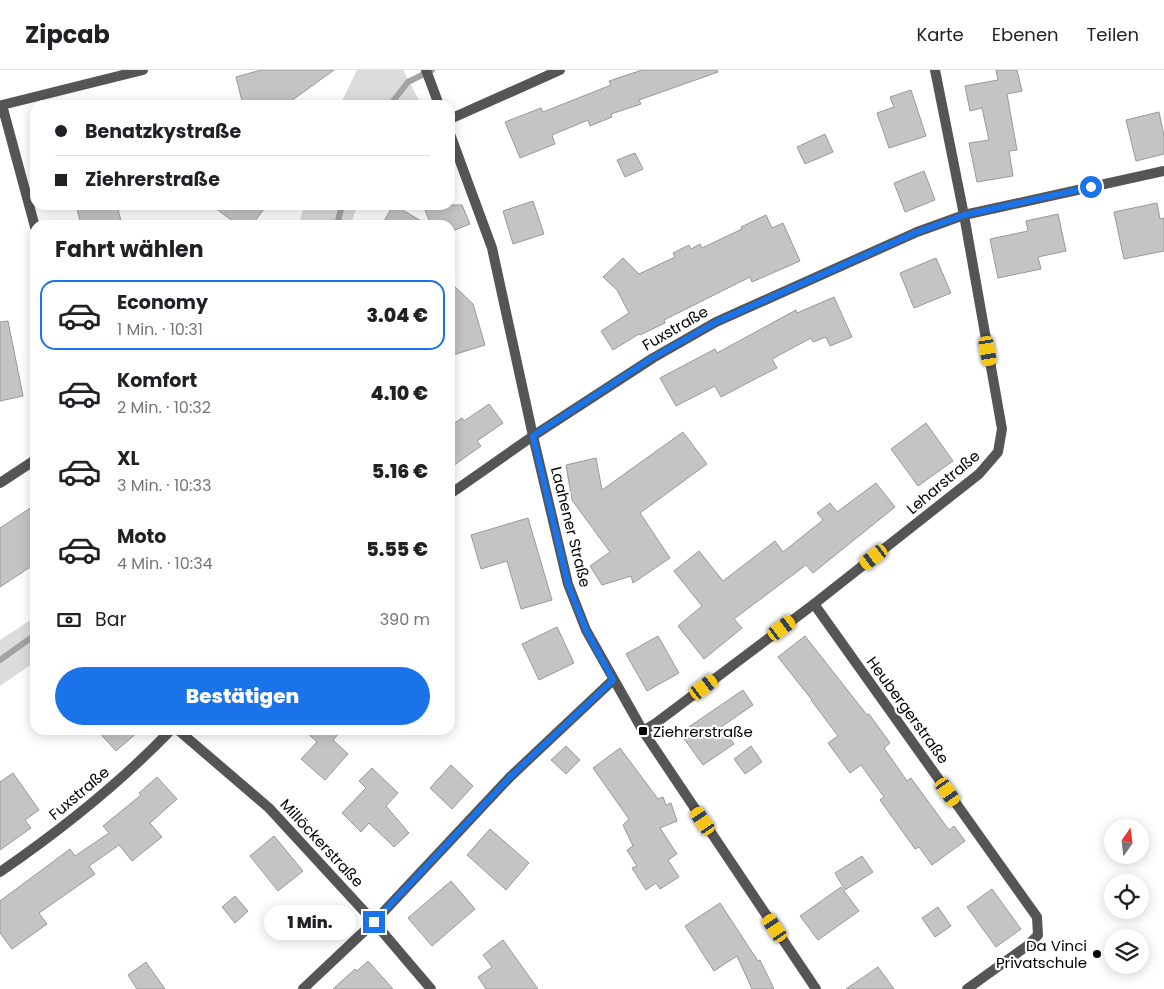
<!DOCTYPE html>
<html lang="de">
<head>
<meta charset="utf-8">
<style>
	:root { --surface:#fff; --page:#f6f6f6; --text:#202124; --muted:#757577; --line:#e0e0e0; --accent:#1a73e8 }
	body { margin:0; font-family:Poppins,sans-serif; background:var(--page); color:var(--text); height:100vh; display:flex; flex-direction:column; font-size:19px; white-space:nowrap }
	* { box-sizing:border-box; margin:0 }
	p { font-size:16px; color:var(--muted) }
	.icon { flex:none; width:28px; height:28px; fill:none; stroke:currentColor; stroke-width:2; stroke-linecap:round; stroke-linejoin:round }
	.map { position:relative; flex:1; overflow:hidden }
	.drawer { position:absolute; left:30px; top:150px; width:425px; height:515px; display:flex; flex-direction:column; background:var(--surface); border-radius:15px; box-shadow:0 2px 12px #0003 }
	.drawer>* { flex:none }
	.hud { position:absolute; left:30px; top:30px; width:425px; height:110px; border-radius:15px; box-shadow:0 2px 12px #0003; display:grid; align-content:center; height:110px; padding:0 25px; background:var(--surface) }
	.needle { width:32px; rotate:14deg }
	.fabs { position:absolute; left:1104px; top:749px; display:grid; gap:10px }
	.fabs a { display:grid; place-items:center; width:45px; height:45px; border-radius:50%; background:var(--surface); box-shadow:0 2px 12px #0003; font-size:25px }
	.end { position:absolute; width:22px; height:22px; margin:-11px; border:6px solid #1a73e8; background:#fff; box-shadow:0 0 0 2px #fff }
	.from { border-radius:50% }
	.bubble { position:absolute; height:35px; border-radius:18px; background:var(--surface); box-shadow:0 2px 12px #0003; font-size:16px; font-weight:800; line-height:35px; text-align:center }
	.car { position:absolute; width:15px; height:30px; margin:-15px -8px; border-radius:6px; box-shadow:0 0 4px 1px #0007; background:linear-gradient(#f5c518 24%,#345 0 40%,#f5c518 0 76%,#345 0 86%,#f5c518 0) }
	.hud b { display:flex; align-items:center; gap:18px; height:48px; font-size:19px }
	.hud b+b { border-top:1px solid var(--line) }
	.hud i { width:12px; height:12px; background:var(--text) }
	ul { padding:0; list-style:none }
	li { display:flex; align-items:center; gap:15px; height:70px; margin:0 10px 8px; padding:0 15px; border:2px solid transparent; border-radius:15px }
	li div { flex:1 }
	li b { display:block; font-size:19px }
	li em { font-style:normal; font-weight:800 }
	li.selected { border-color:var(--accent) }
	li>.icon { width:45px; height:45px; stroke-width:1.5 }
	h2 { padding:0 25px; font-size:22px; line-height:60px }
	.pay { display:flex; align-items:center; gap:12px; height:55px; padding:0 25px; font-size:19px }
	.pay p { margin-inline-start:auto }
	.primary-button { display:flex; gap:10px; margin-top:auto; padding:10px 25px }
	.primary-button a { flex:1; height:58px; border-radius:30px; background:var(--accent); color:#fff; font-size:20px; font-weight:800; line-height:58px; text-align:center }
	header { display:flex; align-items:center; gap:30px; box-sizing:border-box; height:70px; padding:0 25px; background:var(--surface); border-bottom:1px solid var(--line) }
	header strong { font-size:24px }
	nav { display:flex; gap:28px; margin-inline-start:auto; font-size:18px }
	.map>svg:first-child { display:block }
	.green { fill:#dcdcdc }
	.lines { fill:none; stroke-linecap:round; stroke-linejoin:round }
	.stream { stroke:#a3a3a3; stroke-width:6 }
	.building { fill:#c4c4c4; stroke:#999 }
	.minor { stroke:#555; stroke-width:10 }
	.tertiary { stroke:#555; stroke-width:10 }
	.route { stroke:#1a73e8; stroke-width:6 }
	.poi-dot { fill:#000; stroke:#fff; stroke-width:2 }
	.labels { text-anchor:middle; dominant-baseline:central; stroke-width:4.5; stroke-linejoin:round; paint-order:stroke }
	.street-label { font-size:15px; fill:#000; stroke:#fff }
	.poi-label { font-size:15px; fill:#000; stroke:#fff; text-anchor:start }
</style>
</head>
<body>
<header>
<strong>Zipcab</strong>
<nav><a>Karte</a><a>Ebenen</a><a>Teilen</a></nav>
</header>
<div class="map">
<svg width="1164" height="919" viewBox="0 0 1164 919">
	<rect width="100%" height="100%" fill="#fff"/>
	<g class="green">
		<polygon points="357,0 403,0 419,30 416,35 340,35"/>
		<polygon points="304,135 358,135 350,155 299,155"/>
		<polygon points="35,547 35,592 0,616 0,570"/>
	</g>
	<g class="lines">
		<g class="stream">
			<polyline points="390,35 408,12 432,0"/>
			<polyline points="337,155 342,135"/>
			<polyline points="0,590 35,565"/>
		</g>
	</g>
	<g class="building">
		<polygon points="261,0 334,0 287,34 243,35 236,7"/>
		<polygon points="642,0 717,0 718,2 639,30 641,34 611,44 612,47 590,56 588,50 552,65 555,74 520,88 505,52 541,38 543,42 611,15 609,11"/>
		<polygon points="996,0 1017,0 1022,21 1007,24 1017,80 1009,81 1013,106 977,112 969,73 989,70 982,38 970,41 965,16 998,10"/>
		<polygon points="911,20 926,66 889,78 877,43 894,37 890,27"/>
		<polygon points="1159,42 1164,65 1164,84 1136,91 1126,50"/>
		<polygon points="825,64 833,82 805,94 797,77"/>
		<polygon points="635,83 643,99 625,107 617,90"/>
		<polygon points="924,101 935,130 905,142 894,113"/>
		<polygon points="533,131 544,164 513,174 503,141"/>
		<polygon points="1157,133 1160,149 1164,148 1164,181 1124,189 1114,142"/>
		<polygon points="76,135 117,135 121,151 106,155 81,155"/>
		<polygon points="211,135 267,135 252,155 238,155"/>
		<polygon points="393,135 394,135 428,155 382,155"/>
		<polygon points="423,135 462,135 470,154 450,162 450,155 431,155"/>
		<polygon points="1058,144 1066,181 1038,187 1041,199 998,208 990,169 1028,161 1026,151"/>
		<polygon points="766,145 772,158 783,153 800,191 752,212 750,207 664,250 665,253 640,265 639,264 613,280 601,261 629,243 617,220 603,207 623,188 639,204 675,187 673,183 689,175 691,179 700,174 702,178 742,159 741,157"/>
		<polygon points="936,188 951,223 914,238 900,203"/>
		<polygon points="450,212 473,234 485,275 453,285 450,276"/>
		<polygon points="834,227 852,267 830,276 826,267 813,272 811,268 772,289 777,298 757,308 721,327 715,316 676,336 660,308 715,279 717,283 796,240 797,243"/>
		<polygon points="8,251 23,326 0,331 0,252"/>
		<polygon points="489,334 503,353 477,371 481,376 450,398 450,356 462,348 464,351"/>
		<polygon points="926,353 953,391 918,416 891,379"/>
		<polygon points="683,362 707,394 640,443 670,488 633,513 631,506 602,515 590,496 610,482 572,430 566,395 596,388 602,420"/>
		<polygon points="876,413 895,437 813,503 806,495 734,549 742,558 704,589 678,556 702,536 674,501 699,481 723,511 775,471 783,482 823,450 817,443 830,433 837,442"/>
		<polygon points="35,435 35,494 0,517 0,458"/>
		<polygon points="528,448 552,530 521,539 507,491 481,499 471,465"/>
		<polygon points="557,557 574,593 539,610 522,574"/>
		<polygon points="658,566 679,603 647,621 626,584"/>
		<polygon points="805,566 867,645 869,644 890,673 884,678 907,711 911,708 949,760 954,756 965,771 932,795 919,777 915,779 880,730 884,727 861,695 850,703 828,673 838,666 811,630 812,630 778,587"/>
		<polygon points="743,620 753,635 721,657 734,674 703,695 680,663"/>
		<polygon points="97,660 140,660 116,681"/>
		<polygon points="304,660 342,660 333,670 348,684 325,710 301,689 317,672"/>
		<polygon points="566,676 580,690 566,704 551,690"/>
		<polygon points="751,676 762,692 745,704 734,689"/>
		<polygon points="620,678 658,729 663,727 666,735 671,733 677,751 660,758 677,784 668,790 679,807 660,819 656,813 646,820 632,798 637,796 627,780 633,776 623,755 629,749 593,698"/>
		<polygon points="451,695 473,716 452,739 430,718"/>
		<polygon points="372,698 398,723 386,736 409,763 394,777 369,753 361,762 342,743 366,718 359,711"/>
		<polygon points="13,703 39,740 25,750 31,758 0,780 0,712"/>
		<polygon points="157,707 177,729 150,753 162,767 132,791 119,775 89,796 95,804 39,843 47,854 12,879 0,863 0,831 70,779 75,786 109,763 103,756 141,725 139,723"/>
		<polygon points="490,759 529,793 506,820 467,785"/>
		<polygon points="274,766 303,801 278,821 250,786"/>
		<polygon points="862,786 873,802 845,820 835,803"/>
		<polygon points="451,811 475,839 432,876 408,848"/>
		<polygon points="841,817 859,841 818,870 800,846"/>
		<polygon points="992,819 1021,859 996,877 967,837"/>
		<polygon points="235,826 248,841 235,853 222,837"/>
		<polygon points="720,833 758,891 760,890 774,919 752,919 737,886 714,901 685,856"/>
		<polygon points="938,837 951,856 935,867 922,848"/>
		<polygon points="503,870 538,919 486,919 478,907 492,897 483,885"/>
		<polygon points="368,891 393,919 333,919 355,899 357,901"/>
		<polygon points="146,892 165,919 137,919 128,905"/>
		<polygon points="878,897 894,919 846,919"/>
	</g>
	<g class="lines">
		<g class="minor">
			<polyline points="450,49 560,0"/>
			<polyline points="35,157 2,35 143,0"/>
			<polyline points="0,413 35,390"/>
			<polyline points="450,424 533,366 653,288 716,252 917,162 964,145 1164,101"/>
			<polyline points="814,534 1037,847 1038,865 1027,876 967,919"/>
			<polyline points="178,660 269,738 374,852 431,919"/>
			<polyline points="643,661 656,653 814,534 979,404 998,382 1002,359 964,145 935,0"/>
			<path d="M0 802C61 760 120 713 171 660"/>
			<polyline points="303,919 374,852 510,707 613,610"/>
		</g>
		<g class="tertiary">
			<polyline points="426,0 439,35"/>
			<polyline points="450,64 492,178 533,366 568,514 586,560 643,661 816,919"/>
		</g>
	</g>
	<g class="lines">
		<polyline class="route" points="374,852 510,707 613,610 586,560 568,514 533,366 652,288 716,252 917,162 964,145 1091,117"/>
	</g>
	<g class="poi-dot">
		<rect x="638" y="656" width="10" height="10" rx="2.5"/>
		<circle cx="1097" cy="884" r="5"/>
	</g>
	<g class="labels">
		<g class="street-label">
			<text transform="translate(675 258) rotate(-30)">Fuxstraße</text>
			<text transform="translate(943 412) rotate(-40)">Leharstraße</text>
			<text transform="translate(571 457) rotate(76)">Laahener Straße</text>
			<text transform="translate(908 640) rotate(54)">Heubergerstraße</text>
			<text transform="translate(79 723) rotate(-40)">Fuxstraße</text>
			<text transform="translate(322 773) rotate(47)">Millöckerstraße</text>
		</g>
		<g class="poi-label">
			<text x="653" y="661">Ziehrerstraße</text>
			<text x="1087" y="875" text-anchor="end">Da Vinci<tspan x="1087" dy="17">Privatschule</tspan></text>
		</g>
	</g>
</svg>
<div class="fabs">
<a><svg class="needle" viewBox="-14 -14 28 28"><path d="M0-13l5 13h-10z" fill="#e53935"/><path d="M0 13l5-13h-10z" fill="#757577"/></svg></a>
<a><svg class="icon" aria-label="locate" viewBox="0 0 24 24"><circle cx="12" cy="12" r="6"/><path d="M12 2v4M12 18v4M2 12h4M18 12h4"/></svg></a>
<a><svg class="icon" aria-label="layers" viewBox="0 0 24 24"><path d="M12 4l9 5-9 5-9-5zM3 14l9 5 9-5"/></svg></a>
</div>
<i class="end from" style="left:1091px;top:117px"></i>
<i class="end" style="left:374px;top:852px"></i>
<div class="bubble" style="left:264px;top:835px;width:92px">1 Min.</div>
<i class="car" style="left:988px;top:281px;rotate:170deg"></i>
<i class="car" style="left:874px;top:487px;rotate:232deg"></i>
<i class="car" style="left:782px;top:558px;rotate:53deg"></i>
<i class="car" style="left:704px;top:617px;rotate:53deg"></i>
<i class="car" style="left:948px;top:722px;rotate:145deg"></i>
<i class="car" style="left:703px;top:751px;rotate:326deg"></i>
<i class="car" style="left:775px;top:858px;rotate:326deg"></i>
<div class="hud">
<b><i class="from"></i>Benatzkystraße</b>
<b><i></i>Ziehrerstraße</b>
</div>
<section class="drawer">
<h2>Fahrt wählen</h2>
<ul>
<li class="selected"><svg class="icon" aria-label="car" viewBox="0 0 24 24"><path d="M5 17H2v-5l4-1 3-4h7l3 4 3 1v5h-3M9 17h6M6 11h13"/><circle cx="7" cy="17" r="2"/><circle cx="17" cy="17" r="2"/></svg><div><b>Economy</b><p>1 Min. · 10:31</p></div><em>3.04 €</em></li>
<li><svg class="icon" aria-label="car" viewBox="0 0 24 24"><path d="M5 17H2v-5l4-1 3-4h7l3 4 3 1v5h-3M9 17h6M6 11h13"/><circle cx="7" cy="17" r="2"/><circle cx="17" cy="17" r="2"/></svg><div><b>Komfort</b><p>2 Min. · 10:32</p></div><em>4.10 €</em></li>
<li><svg class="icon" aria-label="car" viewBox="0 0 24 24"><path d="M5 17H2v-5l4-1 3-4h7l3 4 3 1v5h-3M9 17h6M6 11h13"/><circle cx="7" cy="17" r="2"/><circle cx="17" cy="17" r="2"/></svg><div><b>XL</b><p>3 Min. · 10:33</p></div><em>5.16 €</em></li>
<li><svg class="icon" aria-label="car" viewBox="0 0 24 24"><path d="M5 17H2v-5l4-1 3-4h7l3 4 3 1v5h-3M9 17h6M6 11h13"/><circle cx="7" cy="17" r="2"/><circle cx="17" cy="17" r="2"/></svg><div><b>Moto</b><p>4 Min. · 10:34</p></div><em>5.55 €</em></li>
</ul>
<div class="pay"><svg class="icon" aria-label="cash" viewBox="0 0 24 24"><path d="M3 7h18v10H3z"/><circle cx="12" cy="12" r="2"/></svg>Bar<p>390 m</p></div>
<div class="primary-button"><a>Bestätigen</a></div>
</section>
</div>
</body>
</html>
